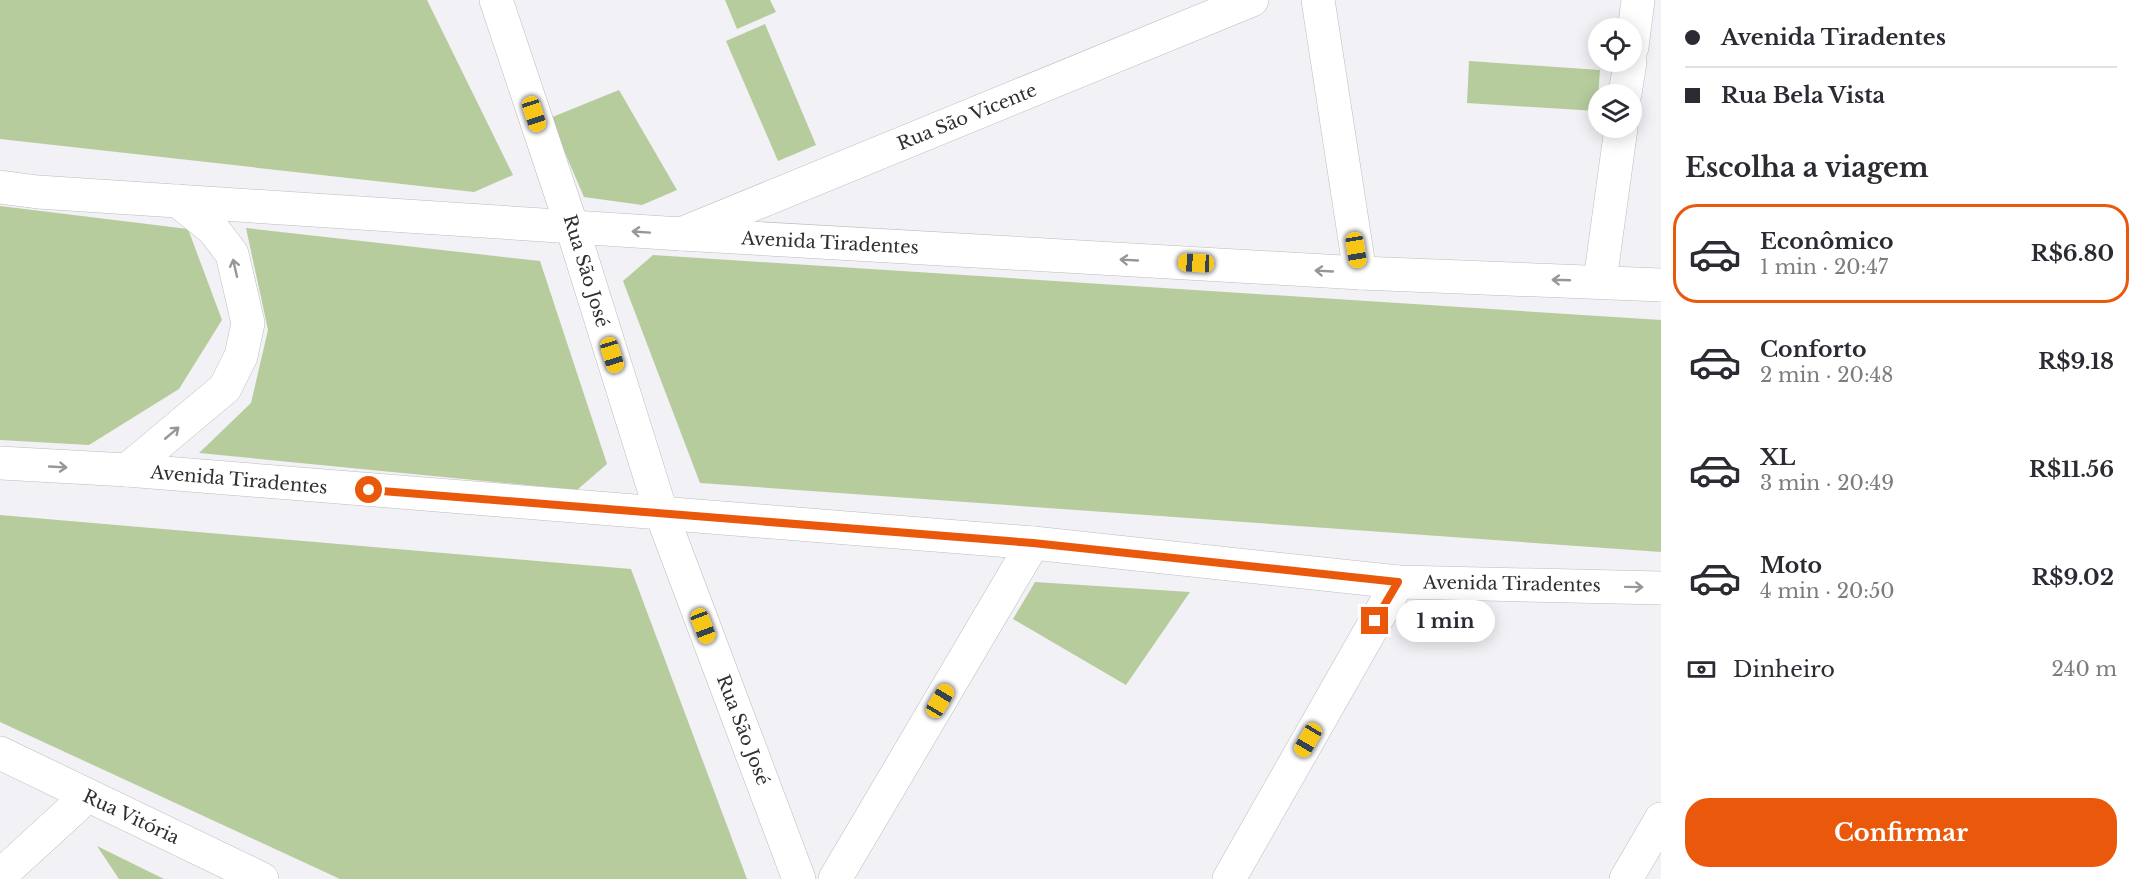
<!DOCTYPE html>
<html lang="pt">
<head>
<meta charset="utf-8">
<style>
	:root { --surface:#fff; --page:#f2f2f3; --text:#2b2b33; --muted:#7c7c81; --line:#e1e1e2; --accent:#ea580c }
	body { margin:0; font-family:"Libre Baskerville",serif; background:var(--page); color:var(--text); height:100vh; display:flex; flex-direction:column; font-size:22px; white-space:nowrap }
	* { box-sizing:border-box; margin:0 }
	p { font-size:20px; color:var(--muted) }
	.icon { flex:none; width:33px; height:33px; fill:none; stroke:currentColor; stroke-width:2; stroke-linecap:round; stroke-linejoin:round }
	.map { position:relative; flex:1; overflow:hidden }
	.details { display:flex; flex-direction:column; background:var(--surface); width:480px }
	.details>* { flex:none }
	.hud { display:grid; align-content:center; height:132px; padding:0 24px; background:var(--surface) }
	.tools { position:absolute; left:1588px; top:18px; display:grid; gap:12px }
	.tools a { display:grid; place-items:center; width:54px; height:54px; border-radius:50%; background:var(--surface); box-shadow:0 3px 15px #0003; font-size:30px }
	.end { position:absolute; width:27px; height:27px; margin:-14px; border:8px solid #ea580c; background:#fff; box-shadow:0 0 0 3px #fff }
	.from { border-radius:50% }
	.bubble { position:absolute; height:42px; border-radius:21px; background:var(--surface); box-shadow:0 3px 15px #0003; font-size:20px; font-weight:800; line-height:42px; text-align:center }
	.car { position:absolute; width:18px; height:36px; margin:-18px -9px; border-radius:8px; box-shadow:0 0 4px 2px #0007; background:linear-gradient(#f5c518 24%,#345 0 40%,#f5c518 0 76%,#345 0 86%,#f5c518 0) }
	.hud b { display:flex; align-items:center; gap:21px; height:57px; font-size:22px }
	.hud b+b { border-top:2px solid var(--line) }
	.hud i { width:15px; height:15px; background:var(--text) }
	ul { padding:0; list-style:none }
	li { display:flex; align-items:center; gap:18px; height:99px; margin:0 12px 9px; padding:0 12px; border:3px solid transparent; border-radius:24px }
	li div { flex:1 }
	li b { display:block; font-size:22px }
	li em { font-style:normal; font-weight:800 }
	li.on { border-color:var(--accent) }
	li>.icon { width:54px; height:54px; stroke-width:1.5 }
	h2 { padding:0 24px; font-size:27px; line-height:72px }
	.pay { display:flex; align-items:center; gap:15px; height:66px; padding:0 24px; font-size:22px }
	.pay p { margin-inline-start:auto }
	.button { display:flex; gap:12px; margin-top:auto; padding:12px 24px }
	.button a { flex:1; height:69px; border-radius:24px; background:var(--accent); color:#fff; font-size:24px; font-weight:800; line-height:69px; text-align:center }
	main { display:flex; flex:1; min-height:0 }
	.map>svg:first-child { display:block }
	.green { fill:#b7cc9d }
	.lines { fill:none; stroke-linecap:round; stroke-linejoin:round }
	.street-casing { stroke:#bcbcbf; stroke-width:34 }
	.secondary-casing { stroke:#bcbcbf; stroke-width:34 }
	.street { stroke:#fff; stroke-width:33 }
	.secondary { stroke:#fff; stroke-width:33 }
	.oneway { stroke:#979798 }
	.route { stroke:#ea580c; stroke-width:8 }
	.labels { text-anchor:middle; dominant-baseline:central; stroke-width:4.5; stroke-linejoin:round; paint-order:stroke }
	.street-label { font-size:18px; fill:#2f2f30; stroke:#fff }
</style>
</head>
<body>
<main>
<div class="map">
<svg width="1661" height="879" viewBox="0 0 1661 879">
	<rect width="100%" height="100%" fill="#f2f1f5"/>
	<g class="green">
		<polygon points="0,0 427,0 513,175 474,192 0,139"/>
		<polygon points="725,0 770,0 776,12 737,29"/>
		<polygon points="765,24 816,145 778,161 726,41"/>
		<polygon points="1469,61 1600,70 1597,111 1467,103"/>
		<polygon points="619,90 677,190 642,205 584,197 550,118"/>
		<polygon points="0,206 188,229 222,320 179,389 89,445 0,440"/>
		<polygon points="246,228 540,261 607,464 577,490 199,453 251,403 268,330"/>
		<polygon points="653,255 1661,320 1661,552 700,483 623,281"/>
		<polygon points="0,515 631,569 747,879 340,879 0,722"/>
		<polygon points="1035,582 1190,592 1126,685 1013,619"/>
		<polygon points="97,846 164,879 119,879"/>
	</g>
	<g class="lines">
		<g class="street-casing">
			<g id="street">
				<polyline points="496,0 572,227 662,515 799,879"/>
				<polyline points="1318,0 1360,273"/>
				<polyline points="1632,47 1638,0"/>
				<polyline points="1625,94 1630,62"/>
				<polyline points="681,234 1252,0"/>
				<polyline points="1600,281 1621,128"/>
				<polyline points="0,753 262,879"/>
				<polyline points="0,876 87,796"/>
				<polyline points="835,879 1033,543"/>
				<polyline points="1229,879 1398,582"/>
				<polyline points="1626,879 1661,819"/>
			</g>
		</g>
		<g class="secondary-casing">
			<g id="secondary">
				<polyline points="0,187 38,192 681,234 1360,273 1661,285"/>
				<polyline points="0,463 127,470 1033,543 1398,582 1661,588"/>
				<polyline points="127,470 225,388 241,356 248,323 232,254 213,229 178,201"/>
			</g>
		</g>
		<use href="#street" class="street"/>
		<use href="#secondary" class="secondary"/>
	</g>
	<defs><path id="oneway-shaft" d="M-6 0H5M1.5-3L5.5 0L1.5 3" fill="none" stroke-width="1.6" stroke-linecap="round" stroke-linejoin="round" transform="scale(1.5)"/></defs>
	<g class="oneway">
		<use href="#oneway-shaft" transform="translate(641 232) rotate(-176)"/>
		<use href="#oneway-shaft" transform="translate(1129 260) rotate(-177)"/>
		<use href="#oneway-shaft" transform="translate(235 268) rotate(-103)"/>
		<use href="#oneway-shaft" transform="translate(1324 271) rotate(-177)"/>
		<use href="#oneway-shaft" transform="translate(1561 280) rotate(-178)"/>
		<use href="#oneway-shaft" transform="translate(172 433) rotate(-40)"/>
		<use href="#oneway-shaft" transform="translate(58 467) rotate(3)"/>
		<use href="#oneway-shaft" transform="translate(1634 587) rotate(1)"/>
	</g>
	<g class="lines">
		<polyline class="route" points="369,490 1033,543 1398,582 1375,621"/>
	</g>
	<g class="labels">
		<g class="street-label">
			<text transform="translate(967 117) rotate(-22)">Rua São Vicente</text>
			<text transform="translate(830 243) rotate(3)">Avenida Tiradentes</text>
			<text transform="translate(586 271) rotate(73)">Rua São José</text>
			<text transform="translate(239 480) rotate(5)">Avenida Tiradentes</text>
			<text transform="translate(1512 584) rotate(1)">Avenida Tiradentes</text>
			<text transform="translate(743 730) rotate(69)">Rua São José</text>
			<text transform="translate(131 817) rotate(25)">Rua Vitória</text>
		</g>
	</g>
</svg>
<div class="tools">
<a><svg class="icon" aria-label="locate" viewBox="0 0 24 24"><circle cx="12" cy="12" r="6"/><path d="M12 2v4M12 18v4M2 12h4M18 12h4"/></svg></a>
<a><svg class="icon" aria-label="layers" viewBox="0 0 24 24"><path d="M12 4l9 5-9 5-9-5zM3 14l9 5 9-5"/></svg></a>
</div>
<i class="end from" style="left:369px;top:490px"></i>
<i class="end" style="left:1375px;top:621px"></i>
<div class="bubble" style="left:1396px;top:600px;width:99px">1 min</div>
<i class="car" style="left:534px;top:114px;rotate:162deg"></i>
<i class="car" style="left:1356px;top:250px;rotate:171deg"></i>
<i class="car" style="left:1196px;top:263px;rotate:273deg"></i>
<i class="car" style="left:612px;top:355px;rotate:163deg"></i>
<i class="car" style="left:703px;top:626px;rotate:159deg"></i>
<i class="car" style="left:940px;top:701px;rotate:31deg"></i>
<i class="car" style="left:1308px;top:740px;rotate:210deg"></i>
</div>
<section class="details">
<div class="hud">
<b><i class="from"></i>Avenida Tiradentes</b>
<b><i></i>Rua Bela Vista</b>
</div>
<h2>Escolha a viagem</h2>
<ul>
<li class="on"><svg class="icon" aria-label="car" viewBox="0 0 24 24"><path d="M5 17H2v-5l4-1 3-4h7l3 4 3 1v5h-3M9 17h6M6 11h13"/><circle cx="7" cy="17" r="2"/><circle cx="17" cy="17" r="2"/></svg><div><b>Econômico</b><p>1 min · 20:47</p></div><em>R$6.80</em></li>
<li><svg class="icon" aria-label="car" viewBox="0 0 24 24"><path d="M5 17H2v-5l4-1 3-4h7l3 4 3 1v5h-3M9 17h6M6 11h13"/><circle cx="7" cy="17" r="2"/><circle cx="17" cy="17" r="2"/></svg><div><b>Conforto</b><p>2 min · 20:48</p></div><em>R$9.18</em></li>
<li><svg class="icon" aria-label="car" viewBox="0 0 24 24"><path d="M5 17H2v-5l4-1 3-4h7l3 4 3 1v5h-3M9 17h6M6 11h13"/><circle cx="7" cy="17" r="2"/><circle cx="17" cy="17" r="2"/></svg><div><b>XL</b><p>3 min · 20:49</p></div><em>R$11.56</em></li>
<li><svg class="icon" aria-label="car" viewBox="0 0 24 24"><path d="M5 17H2v-5l4-1 3-4h7l3 4 3 1v5h-3M9 17h6M6 11h13"/><circle cx="7" cy="17" r="2"/><circle cx="17" cy="17" r="2"/></svg><div><b>Moto</b><p>4 min · 20:50</p></div><em>R$9.02</em></li>
</ul>
<div class="pay"><svg class="icon" aria-label="cash" viewBox="0 0 24 24"><path d="M3 7h18v10H3z"/><circle cx="12" cy="12" r="2"/></svg>Dinheiro<p>240 m</p></div>
<div class="button"><a>Confirmar</a></div>
</section>
</main>
</body>
</html>
